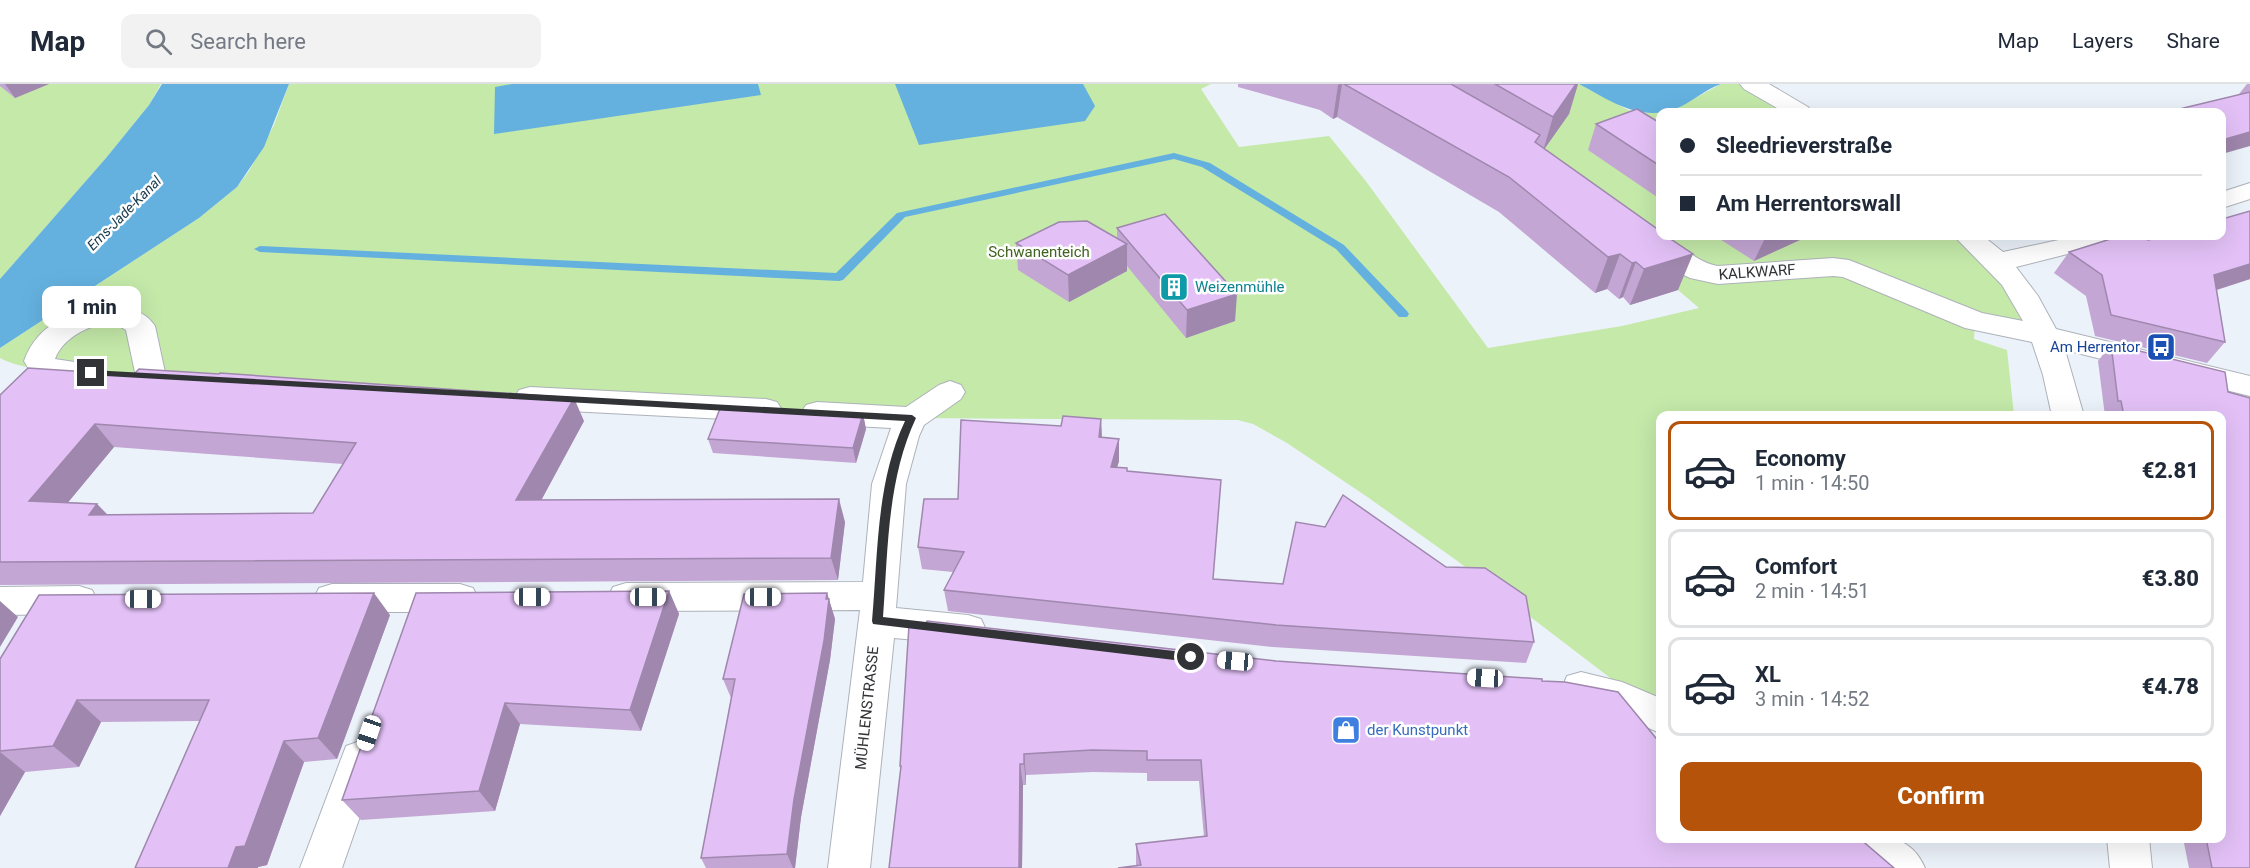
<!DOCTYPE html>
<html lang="en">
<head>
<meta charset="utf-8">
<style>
	:root { --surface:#fff; --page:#f2f2f3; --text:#1f2937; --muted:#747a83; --line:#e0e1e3; --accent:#b45309 }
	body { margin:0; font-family:Roboto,sans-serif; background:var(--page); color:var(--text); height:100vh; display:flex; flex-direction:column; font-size:22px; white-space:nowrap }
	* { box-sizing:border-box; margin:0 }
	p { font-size:20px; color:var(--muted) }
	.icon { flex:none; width:33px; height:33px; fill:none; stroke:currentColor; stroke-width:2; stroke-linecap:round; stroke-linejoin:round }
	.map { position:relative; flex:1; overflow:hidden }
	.details { position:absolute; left:1656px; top:327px; width:570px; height:432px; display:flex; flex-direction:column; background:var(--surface); border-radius:12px; box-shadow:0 6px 24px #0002 }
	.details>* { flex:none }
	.banner { position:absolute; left:1656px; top:24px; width:570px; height:132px; border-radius:12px; box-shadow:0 6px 24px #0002; display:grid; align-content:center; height:132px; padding:0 24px; background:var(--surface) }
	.end { position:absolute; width:27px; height:27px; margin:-14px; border:8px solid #313336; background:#fff; box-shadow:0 0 0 3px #fff }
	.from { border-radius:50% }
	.bubble { position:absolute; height:42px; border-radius:12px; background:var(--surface); box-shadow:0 6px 24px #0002; font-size:20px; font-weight:800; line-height:42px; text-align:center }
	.car { position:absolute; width:18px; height:36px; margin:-18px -9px; border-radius:8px; box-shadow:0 0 4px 2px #0007; background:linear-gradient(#fff 24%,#345 0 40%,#fff 0 76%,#345 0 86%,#fff 0) }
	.banner b { display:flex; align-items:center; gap:21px; height:57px; font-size:22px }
	.banner b+b { border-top:2px solid var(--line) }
	.banner i { width:15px; height:15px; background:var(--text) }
	ul { padding:10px 0 0; list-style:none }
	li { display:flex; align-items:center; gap:18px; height:99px; margin:0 12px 9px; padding:0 12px; border:3px solid var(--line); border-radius:12px }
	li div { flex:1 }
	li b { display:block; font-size:22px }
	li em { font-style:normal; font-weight:800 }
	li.current { border-color:var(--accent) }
	li>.icon { width:54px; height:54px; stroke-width:1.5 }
	.action { display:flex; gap:12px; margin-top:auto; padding:12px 24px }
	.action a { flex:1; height:69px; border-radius:12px; background:var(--accent); color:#fff; font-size:24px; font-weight:800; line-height:69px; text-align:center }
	header { display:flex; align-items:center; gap:36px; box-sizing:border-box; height:84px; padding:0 30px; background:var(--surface); border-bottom:2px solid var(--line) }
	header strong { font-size:28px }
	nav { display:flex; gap:33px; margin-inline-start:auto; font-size:21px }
	.search { width:420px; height:54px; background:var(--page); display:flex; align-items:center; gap:15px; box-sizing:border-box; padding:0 21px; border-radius:12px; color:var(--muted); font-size:22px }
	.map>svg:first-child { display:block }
	.green { fill:#c4e9a9 }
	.water { fill:#64b1df }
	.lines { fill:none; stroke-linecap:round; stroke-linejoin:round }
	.stream { fill:#64b1df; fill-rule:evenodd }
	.street-casing { stroke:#adb2ba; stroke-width:2 }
	.street { fill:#fff; fill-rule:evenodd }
	.wall { fill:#c3a6d4; fill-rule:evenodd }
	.shaded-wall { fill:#9f87ad }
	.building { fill:#e3c1f7; stroke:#9f87ad; stroke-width:1.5; fill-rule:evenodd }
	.route { fill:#313336 }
	.labels { text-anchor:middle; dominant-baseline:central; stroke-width:5; stroke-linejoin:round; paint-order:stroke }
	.far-water-label { font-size:14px; font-style:italic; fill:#173a4d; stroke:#fefefe }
	.park-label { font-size:15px; fill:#40631e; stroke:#fefefe }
	.street-label { font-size:15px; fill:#313336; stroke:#fefefe }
	.culture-label { font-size:15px; fill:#0d838f; stroke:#fefefe; text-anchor:start }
	.transit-label { font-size:15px; fill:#164399; stroke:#fefefe; text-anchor:end }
	.shop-label { font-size:15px; fill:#366cbe; stroke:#fefefe; text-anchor:start }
</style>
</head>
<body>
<header>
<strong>Map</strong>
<div class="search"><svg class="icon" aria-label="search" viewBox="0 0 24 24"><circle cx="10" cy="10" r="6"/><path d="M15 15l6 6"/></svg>Search here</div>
<nav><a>Map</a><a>Layers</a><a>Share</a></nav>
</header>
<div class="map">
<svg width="2250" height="784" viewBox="0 0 2250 784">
	<rect width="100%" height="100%" fill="#ecf2fa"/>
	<g class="green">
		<polygon points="0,0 161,0 149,21 106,74 0,195"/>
		<path d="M289 0H1211L1201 5 1239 63 1329 52 1365 96 1488 264 1622 242 1699 224 1678 206 1362 0H1579L1628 26 1645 29 1675 25 1721 0H1753L1800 28H1660V152H1966L1998 178 2043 251 1975 237 1974 255 2007 266 2014 331 1660 332V632L1456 476 1366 412 1287 359 1253 340 1238 336 912 334 151 293C114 290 29 291 0 274V264L199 134 237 103 249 87 274 41Z"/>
	</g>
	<g class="water">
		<polygon points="162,0 289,0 264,63 237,103 199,134 0,264 0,195 106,74 149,21"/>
		<polygon points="512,0 758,0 761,11 494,50 495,3"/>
		<polygon points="895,0 1083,0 1095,22 1085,37 919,61"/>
		<path d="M1579 0H1721C1704 6 1691 19 1675 25 1639 38 1609 16 1579 0Z"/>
	</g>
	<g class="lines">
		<polygon class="stream" points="1174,69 1210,79 1344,161 1407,227 1409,230 1407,233 1399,233 1336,165 1202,83 1174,75 905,133 843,196 839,197 260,168 254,165 260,162 836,189 897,129"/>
		<g class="street-casing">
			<g id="street">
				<polygon points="1740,0 1769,0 1808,23 1812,28 1784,28 1744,5"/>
				<polygon points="2250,99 2250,115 2222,124 2222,108"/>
				<path d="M1652 147C1675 152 1692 178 1718 182L1833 174 1849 176 1982 229 2023 237 2002 201 1954 152H1983L2003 168 2077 152H2118L2115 158 2016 183 2038 212 2056 245 2250 292V312L2065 266 2084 332H2052L2043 291 2032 258 1965 244 1843 193 1833 192 1718 200 1690 194 1680 189 1642 161 1638 155 1642 149Z"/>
				<path d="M115 222C131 225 145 227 155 242L166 293 162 300 151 303 140 300 136 293 126 246C104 230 63 251 55 275L100 282 104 289 100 296C87 300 47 300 36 293 31 290 27 282 24 277 38 238 76 224 115 222Z"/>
				<polygon points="950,297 961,301 965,308 961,315 924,341 919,352 906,400 896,524 968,531 981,535 986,546 981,557 968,561 894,554 870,784 828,784 860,526 626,527 613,523 608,513 613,503 626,499 863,498 872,400 891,344 817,340 806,337 801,329 806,321 817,318 906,323 939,301"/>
				<polygon points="530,303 766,315 777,318 782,326 777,334 766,337 530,325 519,322 514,314 519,306"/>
				<polygon points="332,500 460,500 473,504 478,514 473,524 460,528 332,528 319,524 314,514 319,504"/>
				<polygon points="79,502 92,506 97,516 92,526 79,530 0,531 0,503"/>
				<polygon points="1581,588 1622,598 1660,614 1660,649 1614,629 1567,616 1562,604 1567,592"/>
				<polygon points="360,657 374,662 380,675 342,784 300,784 346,662"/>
				<path d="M1840 754C1876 754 1908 745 1925 784H1869L1846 768Z"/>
				<polygon points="2107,754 2149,754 2152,784 2110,784"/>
			</g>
		</g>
		<use href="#street" class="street"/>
	</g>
	<g class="wall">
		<polygon points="0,0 49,0 15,14 0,2"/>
		<polygon points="1238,0 1578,0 1569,30 1544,65 1678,206 1630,221 1623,213 1619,215 1607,205 1595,209 1499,128 1337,33 1333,35 1320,26 1238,3"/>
		<polygon points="2247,0 2250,0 2250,62 2239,10"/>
		<polygon points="1660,39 1660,115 1588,66 1596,40"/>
		<polygon points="1117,144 1235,237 1186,254 1127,182 1127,187 1069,218 1018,186 1016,159 1117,155"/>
		<polygon points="1715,152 1804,152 1802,155 1754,177"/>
		<polygon points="2148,156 2250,195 2217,206 2225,258 2207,279 2095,252 2086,212 2054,189 2069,168"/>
		<polygon points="2111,260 2225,288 2228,308 2250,314 2250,784 2189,784 2183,754 2222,754 2222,332 2105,332 2098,277"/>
		<path d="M0 311 584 337 541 416 845 438 838 496 0 501ZM114 363 343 380 313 429 107 430 97 420 68 418Z"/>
		<polygon points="863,330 866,345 856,379 713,369 708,355"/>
		<polygon points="1101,335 1102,353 1119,355 1119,377 1117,383 1127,387 1213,495 1534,558 1526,579 1273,563 948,527 944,506 953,488 922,485 918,463 958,415 1061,342"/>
		<polygon points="669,507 679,530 641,647 520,640 495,727 361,736 342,716"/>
		<polygon points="827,509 835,535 830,576 801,733 795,784 706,784 701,774 731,614 723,595"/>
		<polygon points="390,531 337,675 304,678 267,781 258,783 258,784 135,784 200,637 101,638 79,683 25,688 0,732 0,575"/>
		<polygon points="923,544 1276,577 1542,597 1660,659 1136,782 1136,760 1204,753 1199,697 1147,697 1147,689 1093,688 1026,691 1026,701 1023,701 1022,784 889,784 901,687 900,682"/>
	</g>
	<g class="shaded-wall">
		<polygon points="5,0 49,0 15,14"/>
		<polygon points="1340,0 1342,0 1337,33 1333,35 1338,1"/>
		<polygon points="1576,0 1578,0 1569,30 1543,67 1553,33"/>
		<polygon points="2250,48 2250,62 2222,70 2222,56"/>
		<polygon points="1766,152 1804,152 1802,155 1754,177"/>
		<polygon points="1127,160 1127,187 1069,218 1068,191"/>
		<polygon points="1620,170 1607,205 1595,209 1608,173"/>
		<polygon points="1693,170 1678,206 1630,221 1644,185"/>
		<polygon points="1636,178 1623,213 1619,215 1632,179"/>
		<polygon points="2250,180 2250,195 2197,212 2214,191"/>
		<polygon points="1237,210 1235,237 1186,254 1187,226"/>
		<polygon points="574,314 584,337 529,439 516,416"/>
		<polygon points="863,330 866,345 856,379 853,364"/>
		<polygon points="1101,335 1102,357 1099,353"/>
		<polygon points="95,340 114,363 51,439 29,417"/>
		<polygon points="1119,355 1119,377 1111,405 1111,383"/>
		<polygon points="839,415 845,438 838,496 831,474"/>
		<polygon points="97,420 118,442 89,431"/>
		<polygon points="669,507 679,530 641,647 630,626"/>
		<polygon points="374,509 390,531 337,675 318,654"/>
		<polygon points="827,509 835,535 830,576 801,733 795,784 793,784 787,770 794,715"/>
		<polygon points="0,517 18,533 0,563"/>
		<polygon points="77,616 101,638 79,683 53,662"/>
		<polygon points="505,619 520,640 495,727 479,707"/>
		<polygon points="284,657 304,678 267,781 258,783 258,784 228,784 236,763"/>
		<polygon points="0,668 25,688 0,732"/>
		<polygon points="1024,670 1026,691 1026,701 1024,680"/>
		<polygon points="1020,680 1023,701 1022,784 1019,784"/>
	</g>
	<g class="building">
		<polygon points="1344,0 1451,0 1540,51 1535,58 1660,147 1660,152 1666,152 1693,170 1644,185 1636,178 1632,179 1620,170 1608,173 1509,93"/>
		<polygon points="1495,0 1576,0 1553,33"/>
		<polygon points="2250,8 2250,48 2222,56 2222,28 2167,28"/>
		<polygon points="1637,25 1660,39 1660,82 1596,40"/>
		<polygon points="2250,127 2250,180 2214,191 2225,258 2111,231 2102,191 2069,168 2120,152 2140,152 2148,156 2165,152 2222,152 2222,135"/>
		<polygon points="1165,130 1237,210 1187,226 1117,144"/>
		<polygon points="1087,137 1127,160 1068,191 1016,159 1059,138"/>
		<polygon points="2111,260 2225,288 2228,308 2250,314 2250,784 2212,784 2206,754 2222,754 2222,332 2124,332 2121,317 2118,317"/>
		<path d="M28 284 133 291 139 285 219 290 220 289 574 314 516 416 839 415 831 474 0 478V311ZM95 340 356 359 313 429 89 431 97 420 29 417Z"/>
		<polygon points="721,322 863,330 853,364 708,355"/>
		<polygon points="1063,332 1101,335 1099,353 1119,355 1111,383 1127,384 1127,387 1221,396 1213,495 1283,500 1296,438 1325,443 1343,411 1446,483 1485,484 1526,512 1534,558 1276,541 944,506 964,468 918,463 924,415 958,415 961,336 1061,342"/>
		<polygon points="669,507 630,626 505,619 479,707 342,716 416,509"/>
		<polygon points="374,509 318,654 284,657 245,762 236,763 228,784 135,784 209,616 77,616 53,662 0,667 0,575 39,511"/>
		<polygon points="827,509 826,515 829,515 824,557 794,715 787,770 701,774 735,595 723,595 744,510"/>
		<polygon points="927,537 1276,577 1542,595 1542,597 1565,598 1618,608 1660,659 1660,754 1859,754 1894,784 1118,784 1141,781 1136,760 1207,752 1201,676 1147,676 1147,667 1092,666 1024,670 1024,680 1020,680 1019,784 889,784 901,682 900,682 909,541 923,544"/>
	</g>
	<path class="route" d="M91 286 912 331 916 334C887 396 888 466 883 533L1191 569 1196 573 1191 578 873 540 872 537C878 471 876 398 905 337L88 291 87 289Z"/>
	<defs>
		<g id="building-square" transform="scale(1.5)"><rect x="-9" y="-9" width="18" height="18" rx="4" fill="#0f9aa8" stroke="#fefefe"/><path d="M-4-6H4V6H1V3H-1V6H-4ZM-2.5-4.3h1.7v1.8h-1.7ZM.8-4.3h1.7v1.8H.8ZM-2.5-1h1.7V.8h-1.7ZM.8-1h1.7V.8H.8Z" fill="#fff"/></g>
		<g id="bus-square" transform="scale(1.5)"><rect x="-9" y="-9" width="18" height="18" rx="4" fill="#1a4fb4" stroke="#fefefe"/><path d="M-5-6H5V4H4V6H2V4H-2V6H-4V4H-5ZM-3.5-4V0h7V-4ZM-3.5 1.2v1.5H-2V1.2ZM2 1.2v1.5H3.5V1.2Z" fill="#fff"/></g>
		<g id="shop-square" transform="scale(1.5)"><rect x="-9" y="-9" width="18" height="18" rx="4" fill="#3f7fe0" stroke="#fefefe"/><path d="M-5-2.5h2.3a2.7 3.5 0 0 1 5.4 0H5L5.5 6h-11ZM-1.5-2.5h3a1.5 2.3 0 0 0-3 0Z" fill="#fff"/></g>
	</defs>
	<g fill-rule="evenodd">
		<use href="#building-square" x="1174" y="203"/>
		<use href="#bus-square" x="2161" y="263"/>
		<use href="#shop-square" x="1346" y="646"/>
	</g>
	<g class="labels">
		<g class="far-water-label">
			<text transform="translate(124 129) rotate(-45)">Ems-Jade-Kanal</text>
		</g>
		<g class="park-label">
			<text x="1039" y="168">Schwanenteich</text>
		</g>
		<g class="street-label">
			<text transform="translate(1757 188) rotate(-4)">KALKWARF</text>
			<text transform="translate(867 624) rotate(-84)">MÜHLENSTRASSE</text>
		</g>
		<g class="culture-label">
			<text x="1195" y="203">Weizenmühle</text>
		</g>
		<g class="transit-label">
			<text x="2140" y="263">Am Herrentor</text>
		</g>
		<g class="shop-label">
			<text x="1367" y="646">der Kunstpunkt</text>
		</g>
	</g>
</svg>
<i class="end from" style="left:1191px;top:573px"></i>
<i class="end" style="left:91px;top:289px"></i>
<div class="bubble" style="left:42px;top:202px;width:99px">1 min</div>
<i class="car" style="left:532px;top:513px;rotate:90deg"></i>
<i class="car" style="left:648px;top:513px;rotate:90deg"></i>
<i class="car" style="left:763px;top:513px;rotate:90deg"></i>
<i class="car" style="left:143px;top:515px;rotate:90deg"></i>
<i class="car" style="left:1235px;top:577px;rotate:275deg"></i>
<i class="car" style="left:1485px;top:594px;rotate:273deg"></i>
<i class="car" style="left:369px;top:649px;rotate:199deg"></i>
<div class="banner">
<b><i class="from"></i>Sleedrieverstraße</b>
<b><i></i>Am Herrentorswall</b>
</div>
<section class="details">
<ul>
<li class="current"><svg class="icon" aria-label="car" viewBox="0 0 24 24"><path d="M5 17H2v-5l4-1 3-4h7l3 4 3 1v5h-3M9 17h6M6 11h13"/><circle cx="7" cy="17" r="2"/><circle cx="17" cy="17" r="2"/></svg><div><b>Economy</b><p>1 min · 14:50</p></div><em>€2.81</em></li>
<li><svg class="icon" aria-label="car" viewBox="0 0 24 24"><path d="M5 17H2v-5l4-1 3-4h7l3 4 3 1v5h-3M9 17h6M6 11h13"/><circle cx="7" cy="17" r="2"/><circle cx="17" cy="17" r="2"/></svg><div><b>Comfort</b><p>2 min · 14:51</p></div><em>€3.80</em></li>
<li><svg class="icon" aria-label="car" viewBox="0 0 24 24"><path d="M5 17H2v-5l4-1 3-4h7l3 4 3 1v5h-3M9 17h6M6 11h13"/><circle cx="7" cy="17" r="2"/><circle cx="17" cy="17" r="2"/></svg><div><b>XL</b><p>3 min · 14:52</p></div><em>€4.78</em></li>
</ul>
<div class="action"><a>Confirm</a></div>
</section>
</div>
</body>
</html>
